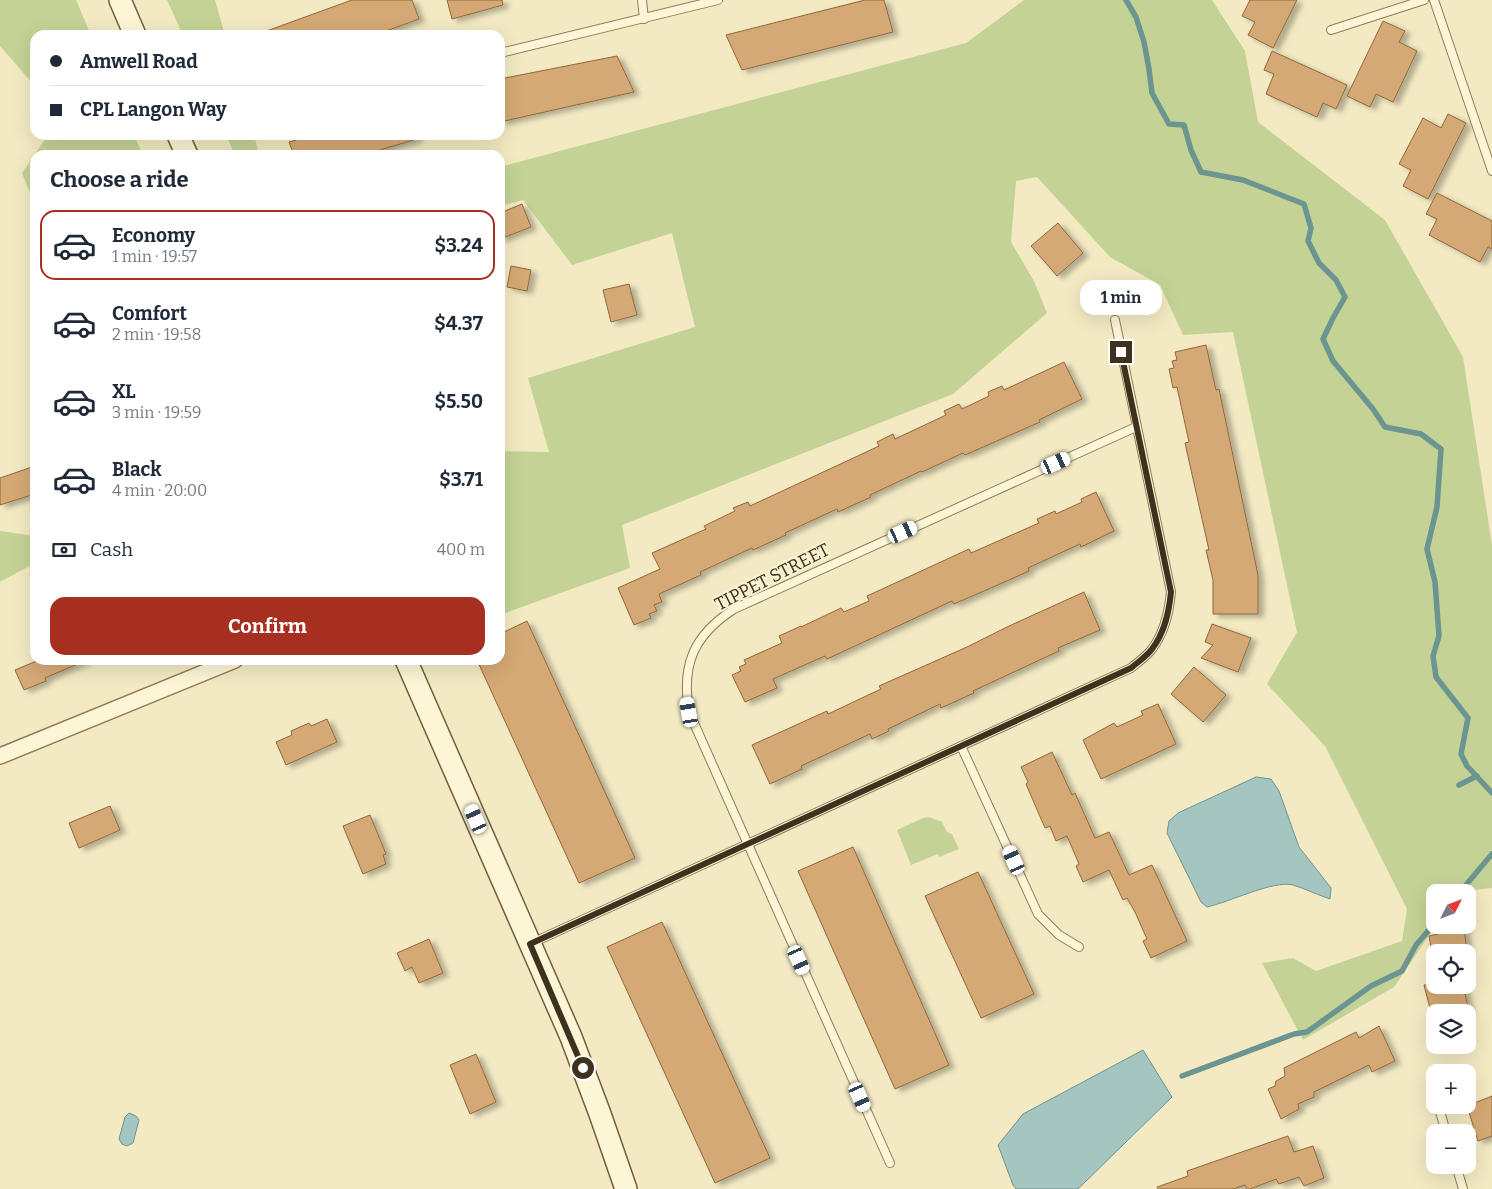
<!DOCTYPE html>
<html lang="en">
<head>
<meta charset="utf-8">
<style>
	:root { --surface:#fff; --page:#f2f2f3; --text:#1f2937; --muted:#747a83; --line:#e0e1e3; --accent:#a62f20 }
	body { margin:0; font-family:Bitter,serif; background:var(--page); color:var(--text); height:100vh; display:flex; flex-direction:column; font-size:19px; white-space:nowrap }
	* { box-sizing:border-box; margin:0 }
	p { font-size:16px; color:var(--muted) }
	.icon { flex:none; width:28px; height:28px; fill:none; stroke:currentColor; stroke-width:2; stroke-linecap:round; stroke-linejoin:round }
	.map { position:relative; flex:1; overflow:hidden }
	.sheet { position:absolute; left:30px; top:150px; width:475px; height:515px; display:flex; flex-direction:column; background:var(--surface); border-radius:15px; box-shadow:0 5px 20px #0002 }
	.sheet>* { flex:none }
	.top-card { position:absolute; left:30px; top:30px; width:475px; height:110px; border-radius:15px; box-shadow:0 5px 20px #0002; display:grid; align-content:center; height:110px; padding:0 20px; background:var(--surface) }
	.needle { width:32px; rotate:48deg }
	.buttons { position:absolute; left:1426px; top:884px; display:grid; gap:10px }
	.buttons a { display:grid; place-items:center; width:50px; height:50px; border-radius:10px; background:var(--surface); box-shadow:0 5px 20px #0002; font-size:25px }
	.end { position:absolute; width:22px; height:22px; margin:-11px; border:6px solid #3e311d; background:#fff; box-shadow:0 0 0 2px #fff }
	.from { border-radius:50% }
	.bubble { position:absolute; height:35px; border-radius:15px; background:var(--surface); box-shadow:0 5px 20px #0002; font-size:16px; font-weight:700; line-height:35px; text-align:center }
	.car { position:absolute; width:15px; height:30px; margin:-15px -8px; border-radius:6px; box-shadow:0 0 4px 1px #0007; background:linear-gradient(#fff 24%,#345 0 40%,#fff 0 76%,#345 0 86%,#fff 0) }
	.top-card b { display:flex; align-items:center; gap:18px; height:48px; font-size:19px }
	.top-card b+b { border-top:1px solid var(--line) }
	.top-card i { width:12px; height:12px; background:var(--text) }
	ul { padding:0; list-style:none }
	li { display:flex; align-items:center; gap:15px; height:70px; margin:0 10px 8px; padding:0 10px; border:2px solid transparent; border-radius:15px }
	li div { flex:1 }
	li b { display:block; font-size:19px }
	li em { font-style:normal; font-weight:700 }
	li.current { border-color:var(--accent) }
	li>.icon { width:45px; height:45px; stroke-width:1.5 }
	h2 { padding:0 20px; font-size:22px; line-height:60px }
	.pay { display:flex; align-items:center; gap:12px; height:55px; padding:0 20px; font-size:19px }
	.pay p { margin-inline-start:auto }
	.primary-button { display:flex; gap:10px; margin-top:auto; padding:10px 20px }
	.primary-button a { flex:1; height:58px; border-radius:15px; background:var(--accent); color:#fff; font-size:20px; font-weight:700; line-height:58px; text-align:center }
	.map>svg:first-child { display:block }
	.green { fill:#c4d395 }
	.water { fill:#a5c5c0; stroke:#6b9590 }
	.lines { fill:none; stroke-linecap:round; stroke-linejoin:round }
	.stream { stroke:#6b9590; stroke-width:5.5 }
	.building { fill:#d5a974; stroke:#92673a; filter:url(#shadow) }
	.lane-casing { stroke:#907c57; stroke-width:10 }
	.street-casing { stroke:#907c57; stroke-width:18 }
	.secondary-casing { stroke:#715d3a; stroke-width:24 }
	.lane { stroke:#fcf6d7; stroke-width:8 }
	.street { stroke:#fcf6d7; stroke-width:15 }
	.secondary { stroke:#fcf6d7; stroke-width:21 }
	.route { stroke:#3e311d; stroke-width:6 }
	.labels { text-anchor:middle; dominant-baseline:central; stroke-width:4; stroke-linejoin:round; paint-order:stroke }
	.street-label { font-size:18px; fill:#3e311d; stroke:#f9f3d3 }
</style>
</head>
<body>
<div class="map">
<svg width="1492" height="1189" viewBox="0 0 1492 1189">
	<defs>
		<filter id="shadow"><feDropShadow dx="5.5" dy="3" stdDeviation="2.5" flood-color="#0004"/></filter>
	</defs>
	<rect width="100%" height="100%" fill="#f3eac3"/>
	<g class="green">
		<polygon points="0,0 76,0 91,35 35,35 35,86 0,46"/>
		<polygon points="167,0 215,0 225,35 183,35"/>
		<polygon points="1024,0 1212,0 1245,51 1258,122 1385,220 1463,357 1492,545 1492,888 1475,890 1468,897 1468,892 1435,892 1435,925 1436,925 1394,987 1303,1040 1262,963 1293,958 1316,971 1402,941 1407,909 1325,746 1267,684 1297,632 1233,332 1183,335 1160,285 1110,257 1037,177 1016,181 1011,242 1034,281 1047,313 953,394 622,525 630,568 500,615 500,451 549,452 528,378 695,327 672,233 572,265 523,200 500,206 500,167 966,43"/>
		<polygon points="48,135 134,135 143,155 35,155 35,205 22,173"/>
		<polygon points="226,135 254,135 259,155 235,155"/>
		<polygon points="0,531 35,536 35,563 0,582"/>
		<polygon points="929,817 942,822 947,832 952,834 959,849 939,857 938,854 911,865 897,830 923,818"/>
	</g>
	<g class="water">
		<path d="M1256 777 1271 779 1279 791 1299 847 1331 888 1330 899C1318 895 1306 889 1293 885 1273 880 1230 902 1207 907L1201 902 1167 833 1169 821 1178 813Z"/>
		<polygon points="1143,1050 1172,1097 1078,1189 1016,1189 1013,1185 998,1145 1023,1114"/>
		<polygon points="129,1113 136,1116 139,1120 133,1143 127,1146 122,1144 119,1139 125,1117"/>
	</g>
	<g class="lines">
		<g class="stream">
			<polyline points="1126,0 1136,17 1144,42 1149,69 1152,93 1169,124 1184,125 1191,150 1201,172 1243,180 1304,204 1311,228 1308,241 1319,263 1336,280 1345,297 1333,318 1323,339 1333,361 1373,409 1385,427 1421,434 1441,449 1437,507 1427,549 1435,582 1439,636 1433,656 1436,677 1468,718 1461,754 1467,766 1492,793"/>
			<polyline points="1459,785 1477,776"/>
			<polyline points="1460,892 1492,854"/>
			<polyline points="1182,1076 1294,1034 1307,1032 1371,986 1402,971 1416,945 1435,923"/>
		</g>
	</g>
	<g class="building">
		<polygon points="352,0 412,0 419,19 375,35 261,35 261,33"/>
		<polygon points="447,0 502,0 503,5 452,19"/>
		<polygon points="865,0 884,0 893,32 742,70 726,35"/>
		<polygon points="1250,0 1297,0 1273,48 1248,35 1255,22 1242,16"/>
		<polygon points="1383,21 1405,31 1399,42 1417,51 1393,102 1376,94 1370,107 1347,96"/>
		<polygon points="1272,51 1347,85 1336,109 1323,103 1317,117 1266,94 1274,74 1264,70"/>
		<polygon points="617,56 634,92 500,122 500,79"/>
		<polygon points="1448,114 1466,123 1428,199 1403,186 1411,170 1399,164 1423,118 1441,128"/>
		<polygon points="312,135 417,135 417,139 363,155 294,155 289,142"/>
		<polygon points="1437,193 1492,221 1492,249 1488,247 1480,262 1429,235 1437,219 1426,214"/>
		<polygon points="522,204 531,227 500,239 500,213"/>
		<polygon points="1058,223 1083,253 1057,276 1031,246"/>
		<polygon points="511,266 531,270 527,291 507,287"/>
		<polygon points="629,284 637,315 611,322 603,290"/>
		<polygon points="1206,345 1216,390 1219,389 1258,575 1258,614 1213,614 1213,580 1206,550 1209,550 1185,443 1189,442 1177,387 1173,388 1169,369 1174,368 1172,361 1177,360 1175,352"/>
		<polygon points="1064,362 1082,399 1039,420 1040,422 965,455 963,453 922,472 921,471 870,495 871,497 838,512 837,509 785,533 786,535 753,550 752,548 700,572 701,575 659,594 662,602 654,605 657,611 649,614 651,618 634,625 618,588 660,569 652,553 706,529 704,526 735,511 733,508 748,502 750,506 862,454 879,446 877,442 893,434 895,439 946,415 944,411 959,404 962,409 989,396 988,392 1002,386 1004,390"/>
		<polygon points="35,466 35,494 0,505 0,478"/>
		<polygon points="1096,492 1114,531 1081,547 1080,544 1028,568 1029,571 1000,584 954,604 952,601 827,659 825,656 773,679 777,688 745,702 732,675 741,671 739,667 746,664 744,660 782,643 779,636 801,626 801,627 841,608 844,612 869,601 867,596 969,549 971,553 1039,523 1037,519 1055,511 1056,514 1082,502 1081,499"/>
		<polygon points="1084,592 1100,630 1058,648 1059,651 973,691 974,693 941,708 940,704 888,729 889,731 872,739 870,734 801,766 802,769 770,784 752,745 827,711 828,714 881,689 879,686 967,647 1009,626"/>
		<polygon points="527,621 635,858 579,883 477,660 500,660 500,634"/>
		<polygon points="1212,624 1251,638 1238,672 1201,658 1213,645 1205,642"/>
		<polygon points="39,660 87,660 45,678 46,681 24,690 15,670"/>
		<polygon points="1194,667 1226,695 1203,722 1171,694"/>
		<polygon points="1158,704 1176,744 1101,779 1083,740 1114,723 1117,727 1143,715 1141,711"/>
		<polygon points="327,719 337,742 286,765 276,742 292,735 291,731 309,723 311,726"/>
		<polygon points="1052,752 1072,795 1075,793 1095,838 1109,832 1129,875 1152,865 1187,941 1151,958 1143,941 1147,939 1135,912 1127,898 1123,900 1109,870 1083,882 1076,866 1079,864 1067,836 1056,841 1050,826 1045,828 1026,784 1028,782 1021,767"/>
		<polygon points="110,806 120,830 79,848 69,823"/>
		<polygon points="370,815 386,854 383,855 386,864 363,874 343,826"/>
		<polygon points="853,847 949,1065 895,1089 798,871"/>
		<polygon points="978,872 1034,994 981,1018 925,896"/>
		<polygon points="662,922 770,1158 715,1183 607,947"/>
		<polygon points="1464,928 1467,952 1432,952 1429,936"/>
		<polygon points="429,939 443,973 419,983 412,967 405,971 397,953"/>
		<polygon points="1424,985 1463,985 1469,1012 1431,1012"/>
		<polygon points="1379,1026 1395,1061 1372,1072 1369,1065 1314,1092 1314,1097 1298,1104 1299,1109 1281,1119 1268,1089 1275,1086 1276,1081 1285,1076 1284,1068 1356,1032 1359,1038"/>
		<polygon points="476,1054 496,1102 470,1114 450,1065"/>
		<polygon points="1492,1096 1492,1136 1478,1141 1467,1106"/>
		<polygon points="1288,1136 1294,1152 1313,1146 1324,1178 1304,1186 1299,1177 1279,1184 1276,1179 1250,1189 1247,1189 1245,1185 1233,1189 1158,1189 1157,1187 1188,1176 1187,1171"/>
	</g>
	<g class="lines">
		<g class="lane-casing">
			<g id="lane">
				<polyline points="642,0 644,19"/>
				<polyline points="1434,0 1492,171"/>
				<polyline points="1331,30 1424,0"/>
				<polyline points="500,53 718,0"/>
				<polyline points="961,746 1038,914 1059,935 1079,947"/>
				<path d="M532 943 1131 668C1138 662 1147 656 1152 649 1165 632 1169 612 1171 592L1115 320"/>
				<polyline points="1435,1092 1435,1094"/>
				<polyline points="1438,1105 1446,1132"/>
				<path d="M890 1163 689 712C681 664 694 635 734 609L1136 427"/>
				<polyline points="1456,1165 1463,1189"/>
			</g>
		</g>
		<g class="street-casing">
			<polyline id="street" points="0,756 235,660"/>
		</g>
		<g class="secondary-casing">
			<g id="secondary">
				<polyline points="120,0 135,35"/>
				<polyline points="178,135 187,155"/>
				<polyline points="406,660 571,1037 600,1114 626,1189"/>
			</g>
		</g>
		<use href="#lane" class="lane"/>
		<use href="#street" class="street"/>
		<use href="#secondary" class="secondary"/>
	</g>
	<g class="lines">
		<path class="route" d="M583 1068 530 944 1131 668C1138 662 1147 656 1152 649 1165 632 1169 612 1171 592L1121 352"/>
	</g>
	<g class="labels">
		<g class="street-label">
			<text transform="translate(772 577) rotate(-27)">TIPPET STREET</text>
		</g>
	</g>
</svg>
<div class="buttons">
<a><svg class="needle" viewBox="-14 -14 28 28"><path d="M0-13l5 13h-10z" fill="#e53935"/><path d="M0 13l5-13h-10z" fill="#747a83"/></svg></a>
<a><svg class="icon" aria-label="locate" viewBox="0 0 24 24"><circle cx="12" cy="12" r="6"/><path d="M12 2v4M12 18v4M2 12h4M18 12h4"/></svg></a>
<a><svg class="icon" aria-label="layers" viewBox="0 0 24 24"><path d="M12 4l9 5-9 5-9-5zM3 14l9 5 9-5"/></svg></a>
<a>+</a>
<a>−</a>
</div>
<i class="end from" style="left:583px;top:1068px"></i>
<i class="end" style="left:1121px;top:352px"></i>
<div class="bubble" style="left:1080px;top:280px;width:82px">1 min</div>
<i class="car" style="left:1056px;top:463px;rotate:66deg"></i>
<i class="car" style="left:903px;top:532px;rotate:66deg"></i>
<i class="car" style="left:689px;top:712px;rotate:350deg"></i>
<i class="car" style="left:476px;top:819px;rotate:336deg"></i>
<i class="car" style="left:1014px;top:860px;rotate:336deg"></i>
<i class="car" style="left:799px;top:960px;rotate:156deg"></i>
<i class="car" style="left:860px;top:1097px;rotate:156deg"></i>
<div class="top-card">
<b><i class="from"></i>Amwell Road</b>
<b><i></i>CPL Langon Way</b>
</div>
<section class="sheet">
<h2>Choose a ride</h2>
<ul>
<li class="current"><svg class="icon" aria-label="car" viewBox="0 0 24 24"><path d="M5 17H2v-5l4-1 3-4h7l3 4 3 1v5h-3M9 17h6M6 11h13"/><circle cx="7" cy="17" r="2"/><circle cx="17" cy="17" r="2"/></svg><div><b>Economy</b><p>1 min · 19:57</p></div><em>$3.24</em></li>
<li><svg class="icon" aria-label="car" viewBox="0 0 24 24"><path d="M5 17H2v-5l4-1 3-4h7l3 4 3 1v5h-3M9 17h6M6 11h13"/><circle cx="7" cy="17" r="2"/><circle cx="17" cy="17" r="2"/></svg><div><b>Comfort</b><p>2 min · 19:58</p></div><em>$4.37</em></li>
<li><svg class="icon" aria-label="car" viewBox="0 0 24 24"><path d="M5 17H2v-5l4-1 3-4h7l3 4 3 1v5h-3M9 17h6M6 11h13"/><circle cx="7" cy="17" r="2"/><circle cx="17" cy="17" r="2"/></svg><div><b>XL</b><p>3 min · 19:59</p></div><em>$5.50</em></li>
<li><svg class="icon" aria-label="car" viewBox="0 0 24 24"><path d="M5 17H2v-5l4-1 3-4h7l3 4 3 1v5h-3M9 17h6M6 11h13"/><circle cx="7" cy="17" r="2"/><circle cx="17" cy="17" r="2"/></svg><div><b>Black</b><p>4 min · 20:00</p></div><em>$3.71</em></li>
</ul>
<div class="pay"><svg class="icon" aria-label="cash" viewBox="0 0 24 24"><path d="M3 7h18v10H3z"/><circle cx="12" cy="12" r="2"/></svg>Cash<p>400 m</p></div>
<div class="primary-button"><a>Confirm</a></div>
</section>
</div>
</body>
</html>
